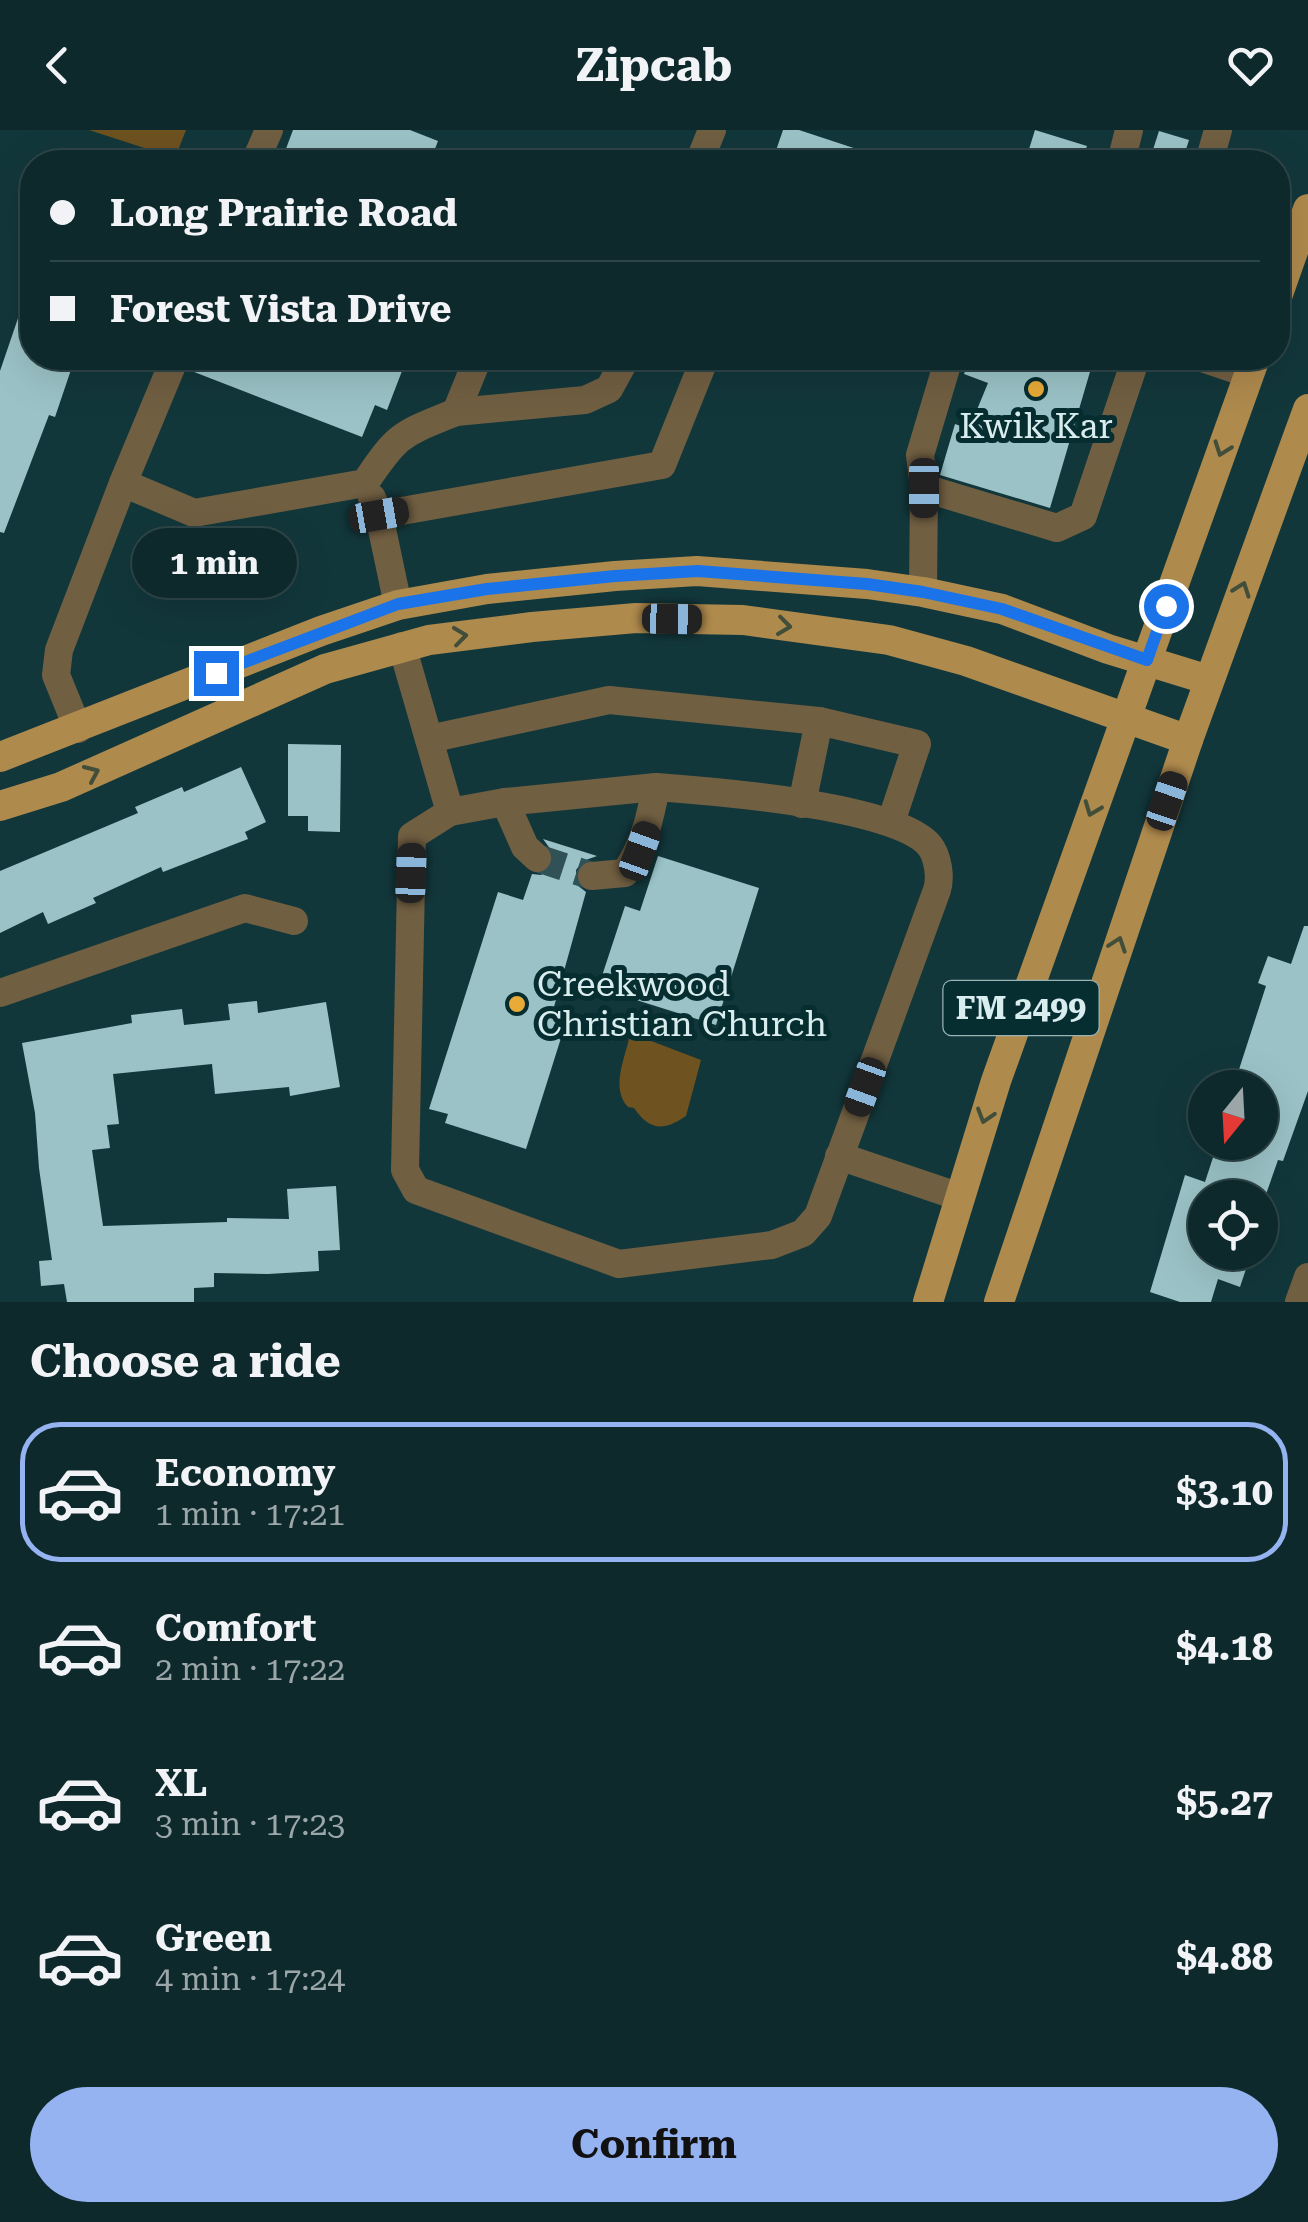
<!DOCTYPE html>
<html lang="en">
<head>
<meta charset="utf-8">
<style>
	:root { --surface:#0e292c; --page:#173134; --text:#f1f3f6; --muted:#9ba6a9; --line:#2e4548; --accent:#95b2f1 }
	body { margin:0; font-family:"Roboto Serif",serif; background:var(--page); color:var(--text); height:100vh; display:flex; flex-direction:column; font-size:38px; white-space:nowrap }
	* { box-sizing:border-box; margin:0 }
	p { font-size:32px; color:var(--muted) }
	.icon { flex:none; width:55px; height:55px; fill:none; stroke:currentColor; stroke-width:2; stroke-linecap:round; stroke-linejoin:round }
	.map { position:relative; height:1172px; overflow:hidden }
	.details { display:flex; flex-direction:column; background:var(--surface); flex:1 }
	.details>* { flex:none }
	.banner { position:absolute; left:20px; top:20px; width:1270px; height:220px; border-radius:40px; box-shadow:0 10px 40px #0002,0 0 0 2px var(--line); display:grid; align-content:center; height:220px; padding:0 30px; background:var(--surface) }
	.needle { width:65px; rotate:198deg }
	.fabs { position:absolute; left:1188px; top:940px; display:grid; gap:20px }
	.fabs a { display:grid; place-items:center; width:90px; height:90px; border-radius:50%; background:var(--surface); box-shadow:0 10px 40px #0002,0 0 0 2px var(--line); font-size:50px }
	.end { position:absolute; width:45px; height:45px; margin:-22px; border:12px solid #1a73e8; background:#fff; box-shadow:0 0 0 5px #fff }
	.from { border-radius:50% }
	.bubble { position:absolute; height:70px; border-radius:35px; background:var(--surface); box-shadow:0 10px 40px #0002,0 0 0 2px var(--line); font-size:32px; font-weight:700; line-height:70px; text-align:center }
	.car { position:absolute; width:30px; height:60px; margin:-30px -15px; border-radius:12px; box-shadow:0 0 8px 2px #0007; background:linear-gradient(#222 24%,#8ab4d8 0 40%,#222 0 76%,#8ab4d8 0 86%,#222 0) }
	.banner b { display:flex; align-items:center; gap:35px; height:95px; font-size:38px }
	.banner b+b { border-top:2px solid var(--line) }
	.banner i { width:25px; height:25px; background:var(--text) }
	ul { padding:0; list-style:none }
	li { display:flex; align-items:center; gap:30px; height:140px; margin:0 20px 15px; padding:0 10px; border:5px solid transparent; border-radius:40px }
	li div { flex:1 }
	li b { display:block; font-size:38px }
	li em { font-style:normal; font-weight:700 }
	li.current { border-color:var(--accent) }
	li>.icon { width:90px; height:90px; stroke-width:1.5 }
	h2 { padding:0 30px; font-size:45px; line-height:120px }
	.action { display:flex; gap:20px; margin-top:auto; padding:20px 30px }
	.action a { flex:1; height:115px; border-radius:60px; background:var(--accent); color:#111; font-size:40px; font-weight:700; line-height:115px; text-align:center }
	header { display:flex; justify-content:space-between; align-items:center; height:130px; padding:0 30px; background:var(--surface); font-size:45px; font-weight:700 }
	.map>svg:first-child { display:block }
	.green { fill:#6e5220 }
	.building { fill:#9bc3c7 }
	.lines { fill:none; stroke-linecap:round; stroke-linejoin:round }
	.minor-tunnel { stroke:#305256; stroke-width:28; stroke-dasharray:28 14; stroke-linecap:butt }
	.minor { stroke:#715f42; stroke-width:28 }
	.major { stroke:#af8a4d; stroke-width:30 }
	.oneway { stroke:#414e3a }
	.route { stroke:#1a73e8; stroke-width:12 }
	.poi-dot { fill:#e8ab37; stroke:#062d30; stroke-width:4 }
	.labels { text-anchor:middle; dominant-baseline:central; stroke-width:10; stroke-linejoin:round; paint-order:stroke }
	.shield { fill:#062d30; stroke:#9ab3b5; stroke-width:2.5 }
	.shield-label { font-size:32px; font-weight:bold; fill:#d9edee }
	.poi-label { font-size:35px; fill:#d9edee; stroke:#062d30 }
</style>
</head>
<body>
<header><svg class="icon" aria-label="back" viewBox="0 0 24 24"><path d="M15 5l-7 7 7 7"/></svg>Zipcab<svg class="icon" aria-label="heart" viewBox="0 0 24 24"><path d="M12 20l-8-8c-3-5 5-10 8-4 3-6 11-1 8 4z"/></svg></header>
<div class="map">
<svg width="1308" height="1172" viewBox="0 0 1308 1172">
	<rect width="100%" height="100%" fill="#12373b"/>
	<g class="green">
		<polygon points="89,0 186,0 175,28"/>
		<path d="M629 909H646L701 930 686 986C664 1001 650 1001 634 978L628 977C611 959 624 930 629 909Z"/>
	</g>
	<g class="building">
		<polygon points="293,0 410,0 438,11 430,32 281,32"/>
		<polygon points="783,0 799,0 884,28 883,32 772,32"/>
		<polygon points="1035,0 1087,16 1081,32 1025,32"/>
		<polygon points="1159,1 1189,10 1182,32 1149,32"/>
		<polygon points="29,156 32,156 32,228 75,228 55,287 49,285 4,403 0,402 0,241"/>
		<polygon points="192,228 407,228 387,280 375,275 362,307 189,240"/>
		<polygon points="970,228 1063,228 1092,235 1050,378 940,345 955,294 969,299 988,253 964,244"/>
		<polygon points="288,614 341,615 340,702 308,701 308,686 288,686"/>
		<polygon points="241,637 266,692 245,702 248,709 163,742 161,737 93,768 96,773 48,794 43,782 0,803 0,741 138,683 135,677 182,657 184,662"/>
		<polygon points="543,709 597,726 583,731 576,740 577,755 586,762 552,884 567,889 526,1019 445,993 448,984 429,979 498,762 523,770 532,744 541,745 550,739 554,724"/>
		<polygon points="658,726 759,758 716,895 598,858 625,776 640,781"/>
		<polygon points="1304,796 1308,796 1308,961 1283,1031 1278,1030 1264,1070 1205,1068 1205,1122 1225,1122 1249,1130 1240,1157 1218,1149 1211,1172 1180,1172 1150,1162 1185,1045 1205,1052 1218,1012 1260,1012 1260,958 1233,958 1266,856 1258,853 1268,826 1291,834"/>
		<polygon points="257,871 258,883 326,872 340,957 290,966 289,957 215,964 212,934 113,944 119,994 107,995 110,1018 92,1020 103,1096 227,1092 227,1088 289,1089 287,1059 336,1056 340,1120 318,1121 319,1141 268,1144 214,1143 214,1157 194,1158 194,1172 67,1172 64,1154 41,1156 39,1131 52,1130 39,1038 35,983 22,913 132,893 131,885 182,879 184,895 230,890 228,874"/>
	</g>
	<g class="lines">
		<polyline class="minor-tunnel" points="537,728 592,746"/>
		<g class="minor">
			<polyline points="255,32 269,0"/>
			<polyline points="699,32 712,0"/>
			<polyline points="1121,32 1129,0"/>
			<polyline points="1209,32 1218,0"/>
			<path d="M175 228 123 353 194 383 365 353C398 303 402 304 456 282L478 228"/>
			<polyline points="1202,228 1249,244"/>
			<polyline points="456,282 585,270 609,259 626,228"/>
			<polyline points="924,358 1057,398 1083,386 1136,228"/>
			<polyline points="372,368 379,385 398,475"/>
			<polyline points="379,385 662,335 705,228"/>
			<polyline points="923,462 924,358 920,325 949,228"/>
			<polyline points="402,516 450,682"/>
			<polyline points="78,599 56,545 59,520 123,353"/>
			<polyline points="429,609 609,570 819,591 917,614 891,692"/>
			<polyline points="505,672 656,657"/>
			<polyline points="802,674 819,591"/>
			<path d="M537 728 525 717 505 672 450 682 412 706 405 1040 416 1060 619 1134 772 1115 803 1103 818 1086 937 760C941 747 938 726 929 715 895 675 710 661 656 657 650 689 644 715 625 743L592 746"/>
			<polyline points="0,863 245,778 294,791"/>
			<polyline points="839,1026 960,1067"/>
			<polyline points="1299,1172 1308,1147"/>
		</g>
		<g class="major">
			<polyline points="1278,164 1308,79"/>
			<polyline points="0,627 321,501 398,475 487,459 615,446 697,441 867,454 923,462 1002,479 1108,519 1209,550"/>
			<polyline points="0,676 61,657 325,539 429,510 532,497 636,488 743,490 889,510 966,531 1188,610"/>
			<polyline points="928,1172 996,951 1255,228"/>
			<polyline points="999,1172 1188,610 1308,279"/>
		</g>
	</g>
	<defs><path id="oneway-chevron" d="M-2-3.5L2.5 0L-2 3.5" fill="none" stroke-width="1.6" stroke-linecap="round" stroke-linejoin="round" transform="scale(2.5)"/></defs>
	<g class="oneway">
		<use href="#oneway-chevron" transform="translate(1222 319) rotate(110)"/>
		<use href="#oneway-chevron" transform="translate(1242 459) rotate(-70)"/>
		<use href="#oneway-chevron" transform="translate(784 496) rotate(7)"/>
		<use href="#oneway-chevron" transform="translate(460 506) rotate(-7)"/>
		<use href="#oneway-chevron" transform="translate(92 643) rotate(-24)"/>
		<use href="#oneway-chevron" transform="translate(1092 679) rotate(111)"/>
		<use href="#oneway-chevron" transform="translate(1118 814) rotate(-71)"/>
		<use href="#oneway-chevron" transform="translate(985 986) rotate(107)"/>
	</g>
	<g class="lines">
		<polyline class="route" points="216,543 398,474 487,459 615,446 698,441 867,454 923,462 1002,479 1147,530 1166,476"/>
	</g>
	<g class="poi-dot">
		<circle cx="1036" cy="259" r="10"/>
		<circle cx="517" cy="874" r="10"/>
	</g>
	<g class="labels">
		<rect class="shield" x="943.5" y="851" width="155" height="54" rx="8"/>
		<g class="shield-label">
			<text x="1021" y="878">FM 2499</text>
		</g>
		<g class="poi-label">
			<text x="1036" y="296">Kwik Kar</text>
			<text x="537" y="854" text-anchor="start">Creekwood<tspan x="537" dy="40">Christian Church</tspan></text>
		</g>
	</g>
</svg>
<div class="fabs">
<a><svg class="needle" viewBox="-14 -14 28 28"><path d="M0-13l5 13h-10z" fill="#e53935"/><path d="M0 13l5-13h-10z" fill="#9ba6a9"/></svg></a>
<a><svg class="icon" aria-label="locate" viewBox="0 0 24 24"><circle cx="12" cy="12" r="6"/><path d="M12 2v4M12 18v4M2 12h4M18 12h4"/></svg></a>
</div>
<i class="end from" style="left:1166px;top:476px"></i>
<i class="end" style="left:216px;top:543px"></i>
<div class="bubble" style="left:132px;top:398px;width:165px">1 min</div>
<i class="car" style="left:924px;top:358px;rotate:180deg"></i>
<i class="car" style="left:379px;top:385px;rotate:80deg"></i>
<i class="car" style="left:672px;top:489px;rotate:91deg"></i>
<i class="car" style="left:1167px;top:671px;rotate:19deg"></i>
<i class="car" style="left:640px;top:721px;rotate:20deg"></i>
<i class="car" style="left:411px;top:743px;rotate:2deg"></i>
<i class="car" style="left:865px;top:957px;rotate:200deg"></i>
<div class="banner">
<b><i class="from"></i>Long Prairie Road</b>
<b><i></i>Forest Vista Drive</b>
</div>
</div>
<section class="details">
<h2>Choose a ride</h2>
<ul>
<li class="current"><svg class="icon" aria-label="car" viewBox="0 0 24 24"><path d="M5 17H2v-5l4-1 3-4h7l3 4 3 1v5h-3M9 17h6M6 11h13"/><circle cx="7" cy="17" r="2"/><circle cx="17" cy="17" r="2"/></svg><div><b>Economy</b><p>1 min · 17:21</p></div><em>$3.10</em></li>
<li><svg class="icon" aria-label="car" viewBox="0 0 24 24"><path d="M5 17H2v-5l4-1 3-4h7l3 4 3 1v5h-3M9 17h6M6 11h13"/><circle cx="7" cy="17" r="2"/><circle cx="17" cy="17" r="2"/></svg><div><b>Comfort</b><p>2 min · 17:22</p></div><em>$4.18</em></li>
<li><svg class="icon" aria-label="car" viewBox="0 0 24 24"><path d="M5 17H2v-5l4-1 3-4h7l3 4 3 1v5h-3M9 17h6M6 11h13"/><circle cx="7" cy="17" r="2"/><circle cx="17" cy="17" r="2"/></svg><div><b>XL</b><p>3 min · 17:23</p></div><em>$5.27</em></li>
<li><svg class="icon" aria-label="car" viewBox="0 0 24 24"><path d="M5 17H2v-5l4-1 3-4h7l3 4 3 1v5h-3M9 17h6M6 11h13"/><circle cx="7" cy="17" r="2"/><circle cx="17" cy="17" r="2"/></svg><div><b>Green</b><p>4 min · 17:24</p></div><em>$4.88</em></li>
</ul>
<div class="action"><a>Confirm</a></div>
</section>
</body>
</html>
